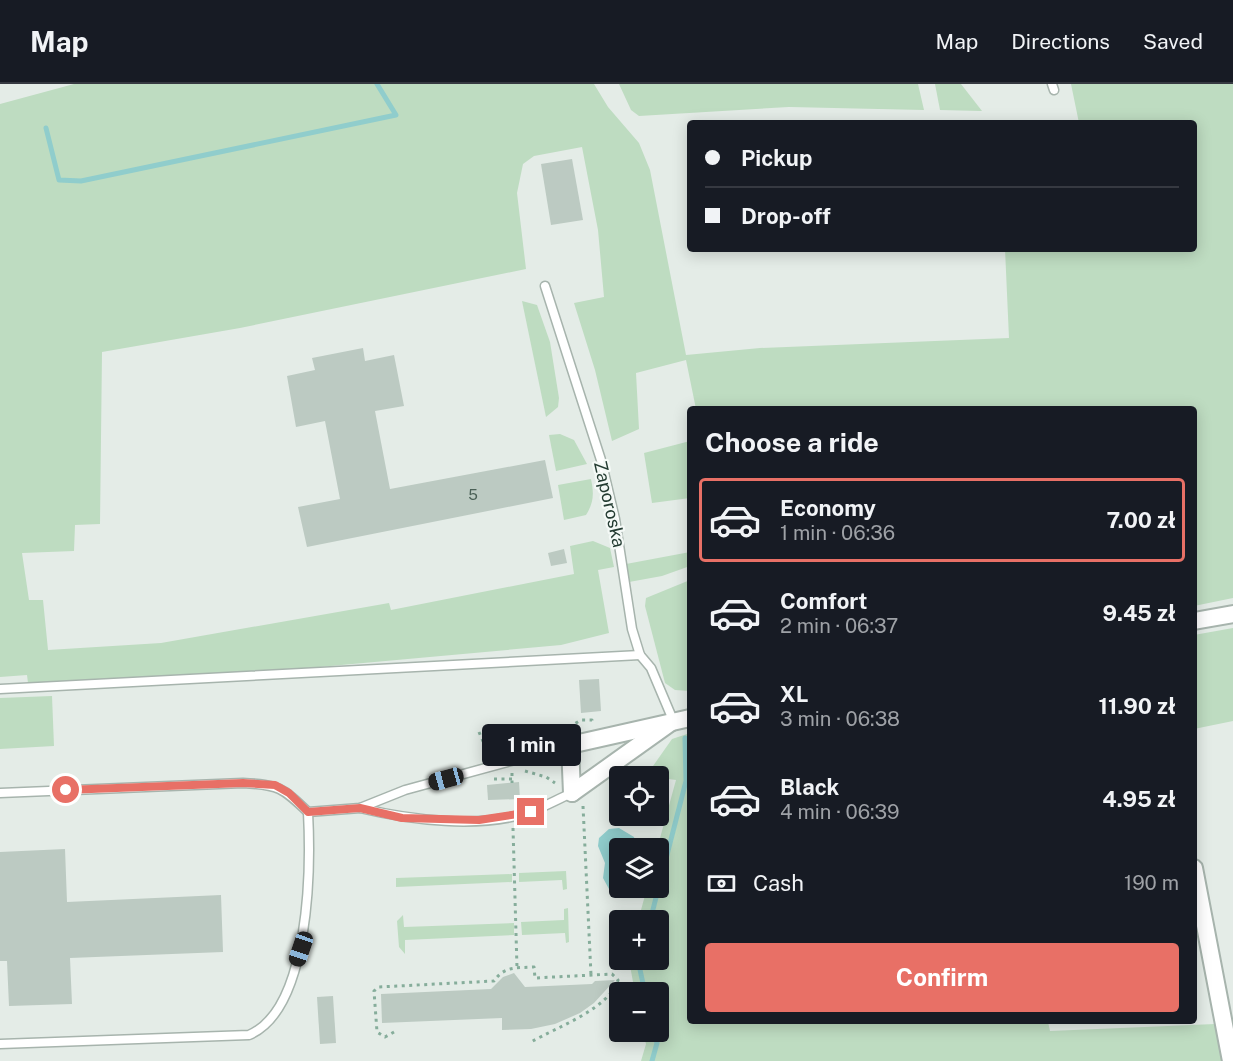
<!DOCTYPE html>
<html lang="en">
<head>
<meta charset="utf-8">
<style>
	:root { --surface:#171b24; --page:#20242c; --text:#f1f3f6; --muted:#9ea1a6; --line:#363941; --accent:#e87066 }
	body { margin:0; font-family:"Public Sans",sans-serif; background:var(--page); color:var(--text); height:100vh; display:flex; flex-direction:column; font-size:22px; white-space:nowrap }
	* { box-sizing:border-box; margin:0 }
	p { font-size:20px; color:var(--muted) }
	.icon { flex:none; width:33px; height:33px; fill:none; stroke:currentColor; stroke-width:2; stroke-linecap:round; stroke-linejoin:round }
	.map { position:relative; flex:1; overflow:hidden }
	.side { position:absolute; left:687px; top:322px; width:510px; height:618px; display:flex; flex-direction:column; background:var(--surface); border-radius:6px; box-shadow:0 3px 15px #0003 }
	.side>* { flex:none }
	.guide { position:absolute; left:687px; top:36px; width:510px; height:132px; border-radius:6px; box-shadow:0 3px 15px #0003; display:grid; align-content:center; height:132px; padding:0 18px; background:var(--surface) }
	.fabs { position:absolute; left:609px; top:682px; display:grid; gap:12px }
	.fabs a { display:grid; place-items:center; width:60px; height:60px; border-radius:6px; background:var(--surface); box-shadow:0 3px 15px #0003; font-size:30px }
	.end { position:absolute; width:27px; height:27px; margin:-14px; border:8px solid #e87066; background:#fff; box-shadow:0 0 0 3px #fff }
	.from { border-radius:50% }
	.bubble { position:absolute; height:42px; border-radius:6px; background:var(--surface); box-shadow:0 3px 15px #0003; font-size:20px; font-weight:700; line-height:42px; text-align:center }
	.car { position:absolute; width:18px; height:36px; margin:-18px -9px; border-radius:8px; box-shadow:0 0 4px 2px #0007; background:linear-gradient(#222 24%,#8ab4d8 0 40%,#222 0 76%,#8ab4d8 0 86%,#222 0) }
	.guide b { display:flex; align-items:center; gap:21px; height:57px; font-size:22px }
	.guide b+b { border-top:2px solid var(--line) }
	.guide i { width:15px; height:15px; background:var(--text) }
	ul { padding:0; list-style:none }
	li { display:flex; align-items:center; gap:18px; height:84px; margin:0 12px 9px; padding:0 6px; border:3px solid transparent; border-radius:6px }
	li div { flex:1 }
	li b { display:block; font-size:22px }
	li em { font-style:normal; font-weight:700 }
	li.selected { border-color:var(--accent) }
	li>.icon { width:54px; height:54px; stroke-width:1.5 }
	h2 { padding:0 18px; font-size:27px; line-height:72px }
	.pay { display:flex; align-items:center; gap:15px; height:66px; padding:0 18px; font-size:22px }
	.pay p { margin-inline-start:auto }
	.cta { display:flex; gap:12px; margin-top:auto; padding:12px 18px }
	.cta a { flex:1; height:69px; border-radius:6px; background:var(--accent); color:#fff; font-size:24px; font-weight:700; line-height:69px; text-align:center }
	header { display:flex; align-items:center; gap:36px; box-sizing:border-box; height:84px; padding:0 30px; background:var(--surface); border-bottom:2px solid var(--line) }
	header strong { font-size:28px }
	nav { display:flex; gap:33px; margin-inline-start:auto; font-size:21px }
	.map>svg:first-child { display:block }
	.green { fill:#bedcc1 }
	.water { fill:#90cdcc }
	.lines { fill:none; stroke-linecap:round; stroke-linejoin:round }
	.stream { stroke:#90cdcc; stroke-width:5 }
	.building { fill:#bccac2 }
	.lane-casing { stroke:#a7b4ad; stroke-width:11 }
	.street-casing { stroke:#a7b4ad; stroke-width:20 }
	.path { stroke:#86ad9b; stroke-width:3; stroke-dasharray:3 4.5; stroke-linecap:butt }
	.lane { stroke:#fff; stroke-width:8 }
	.street { stroke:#fff; stroke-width:16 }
	.route { stroke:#e87066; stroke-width:8 }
	.labels { text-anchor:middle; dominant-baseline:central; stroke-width:4.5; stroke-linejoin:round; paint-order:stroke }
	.number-label { font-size:15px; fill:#4a6056 }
	.street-label { font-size:18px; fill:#243c32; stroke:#f4f9f6 }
</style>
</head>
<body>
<header>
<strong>Map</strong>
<nav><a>Map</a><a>Directions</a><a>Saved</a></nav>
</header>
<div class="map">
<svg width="1233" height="977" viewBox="0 0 1233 977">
	<rect width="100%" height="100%" fill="#e4ece7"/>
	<g class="green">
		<polygon points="74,0 594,0 608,23 639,59 650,86 686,271 760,264 1009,254 1005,165 1194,165 1194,39 1079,39 1071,0 1233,0 1233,514 1194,522 1194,326 696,325 686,276 636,289 639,345 612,357 595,286 574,219 604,213 598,146 582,63 534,72 523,80 517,109 526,185 240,244 102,268 100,440 75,441 74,467 22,469 29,516 43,516 48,566 161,559 389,519 391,526 574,490 570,462 593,457 610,464 614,483 598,486 609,549 561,561 286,586 60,599 28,599 27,591 0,593 0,20"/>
		<polygon points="619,0 918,0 924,26 789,23 639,32 631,26"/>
		<polygon points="935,0 961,0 982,27 940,26"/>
		<polygon points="522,217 537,221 550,258 559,314 558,323 546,333"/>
		<polygon points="560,350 574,356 587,380 556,387 549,351"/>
		<polygon points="690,357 690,414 652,419 644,369"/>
		<path d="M591 395C594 410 594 418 586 431L564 436 558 401Z"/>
		<polygon points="690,468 690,482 662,492 629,498 626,480"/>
		<polygon points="690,496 690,607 675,606 665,599 645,522 646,514"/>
		<polygon points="1233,544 1233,637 1194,645 1194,551"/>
		<polygon points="52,612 54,662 0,665 0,614"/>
		<polygon points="690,649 690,938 1048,938 1050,947 1215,940 1222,977 641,977 646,960 643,948 658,948 658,909 635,909 629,876 658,876 658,837 638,837 647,804 658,804 657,765 676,696 646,692 672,655"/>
		<polygon points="566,787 567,805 563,806 562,796 519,798 519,789"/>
		<polygon points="512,790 512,798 396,803 396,794"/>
		<polygon points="568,824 569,858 566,859 565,849 522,851 521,838 564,836 564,825"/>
		<polygon points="403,831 404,843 514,839 514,851 405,856 405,870 399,863 397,837"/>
	</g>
	<polygon class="water" points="619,744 634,753 637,765 620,765 620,804 623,804 609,805 603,794 605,779 598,762 599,754 609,745"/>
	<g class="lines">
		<g class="stream">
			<polyline points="46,44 59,96 81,97 396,31 377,0"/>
			<polyline points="650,837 686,697 685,654"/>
			<polyline points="640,876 639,881 645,909"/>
			<polyline points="652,977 657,959 654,948"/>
		</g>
	</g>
	<g class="building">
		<polygon points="572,75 583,136 551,141 541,80"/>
		<polygon points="363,264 365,277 394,271 404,322 375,327 390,405 545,376 553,414 307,463 298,423 340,415 325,337 296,343 287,292 315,286 312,274"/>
		<polygon points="564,465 567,479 551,482 548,469"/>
		<polygon points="599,595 601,627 581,629 579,596"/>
		<polygon points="519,698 520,715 488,716 487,701"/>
		<polygon points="65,765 67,818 221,811 223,868 70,874 72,920 9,922 7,877 0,877 0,768"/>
		<polygon points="514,889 525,903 592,900 595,897 615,896 594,919 580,929 555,940 531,945 502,946 502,934 382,939 381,910 491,905 503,893"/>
		<polygon points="333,912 336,959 320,960 317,913"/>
	</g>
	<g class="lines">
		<g class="lane-casing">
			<g id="lane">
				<polyline points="1052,0 1054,6"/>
				<polyline points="545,202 601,376 615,435 632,545 640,571 651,584 673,636"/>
				<polyline points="0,605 640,571"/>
				<path d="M0 709 243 699C279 701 282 703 308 728L360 724 405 706 570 661"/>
				<path d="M360 724C410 736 480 745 530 728 544 723 558 715 572 709"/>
				<path d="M0 960 249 951C310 925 311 785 308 728"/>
			</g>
		</g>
		<g class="street-casing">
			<g id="street">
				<polyline points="1194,537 1233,530"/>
				<polyline points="572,709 570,661 690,634"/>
				<polyline points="572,709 670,639"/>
				<polyline points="1194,784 1231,977"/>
			</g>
		</g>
		<g class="path">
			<polyline points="569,643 581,636 592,636 592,640"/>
			<polyline points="479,648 488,669"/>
			<polyline points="525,687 546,693 555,699"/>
			<polyline points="512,689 512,699"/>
			<polyline points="494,695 512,695"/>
			<polyline points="583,722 591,891"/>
			<polyline points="513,744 517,884"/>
			<path d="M394 948 385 953 377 948 374 907 379 903 494 897C504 882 517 884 534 883L535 894 612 890 618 896C609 925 557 943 531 958"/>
		</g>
		<use href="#lane" class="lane"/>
		<use href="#street" class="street"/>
	</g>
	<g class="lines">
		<polyline class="route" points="66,706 243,699 275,701 289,709 308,728 360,724 402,734 479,736 531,728"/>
	</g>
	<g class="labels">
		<g class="number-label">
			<text x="473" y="410">5</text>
		</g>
		<g class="street-label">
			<text transform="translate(610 420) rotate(77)">Zaporoska</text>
		</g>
	</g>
</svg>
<div class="fabs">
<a><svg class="icon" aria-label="locate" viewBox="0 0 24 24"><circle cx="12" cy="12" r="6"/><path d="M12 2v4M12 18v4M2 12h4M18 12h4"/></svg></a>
<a><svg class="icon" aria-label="layers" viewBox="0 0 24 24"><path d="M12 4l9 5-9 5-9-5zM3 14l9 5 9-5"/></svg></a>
<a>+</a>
<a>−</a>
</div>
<i class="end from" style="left:66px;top:706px"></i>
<i class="end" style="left:531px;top:728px"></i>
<div class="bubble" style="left:482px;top:640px;width:99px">1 min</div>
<i class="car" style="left:446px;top:695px;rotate:255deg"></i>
<i class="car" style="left:301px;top:865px;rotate:199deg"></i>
<div class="guide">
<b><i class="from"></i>Pickup</b>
<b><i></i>Drop-off</b>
</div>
<section class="side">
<h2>Choose a ride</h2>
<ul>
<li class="selected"><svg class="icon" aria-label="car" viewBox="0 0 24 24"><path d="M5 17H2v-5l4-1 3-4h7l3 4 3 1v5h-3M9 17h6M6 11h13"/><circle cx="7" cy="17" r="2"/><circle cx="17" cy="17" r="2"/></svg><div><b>Economy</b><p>1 min · 06:36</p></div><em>7.00 zł</em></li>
<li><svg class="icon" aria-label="car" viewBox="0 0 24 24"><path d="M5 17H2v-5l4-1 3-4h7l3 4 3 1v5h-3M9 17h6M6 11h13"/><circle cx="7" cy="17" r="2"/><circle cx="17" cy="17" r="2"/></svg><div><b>Comfort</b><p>2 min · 06:37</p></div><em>9.45 zł</em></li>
<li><svg class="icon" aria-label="car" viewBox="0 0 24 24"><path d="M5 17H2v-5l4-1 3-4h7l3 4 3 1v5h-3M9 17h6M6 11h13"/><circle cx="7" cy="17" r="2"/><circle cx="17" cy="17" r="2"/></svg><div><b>XL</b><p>3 min · 06:38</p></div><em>11.90 zł</em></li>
<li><svg class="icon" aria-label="car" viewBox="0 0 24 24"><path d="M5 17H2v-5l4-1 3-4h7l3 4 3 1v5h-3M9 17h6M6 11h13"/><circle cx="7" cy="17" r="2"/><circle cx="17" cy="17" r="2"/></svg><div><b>Black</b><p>4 min · 06:39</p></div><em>4.95 zł</em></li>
</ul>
<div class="pay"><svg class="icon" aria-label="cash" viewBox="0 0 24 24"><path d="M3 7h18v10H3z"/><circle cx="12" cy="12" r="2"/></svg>Cash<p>190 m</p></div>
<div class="cta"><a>Confirm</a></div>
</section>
</div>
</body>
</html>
